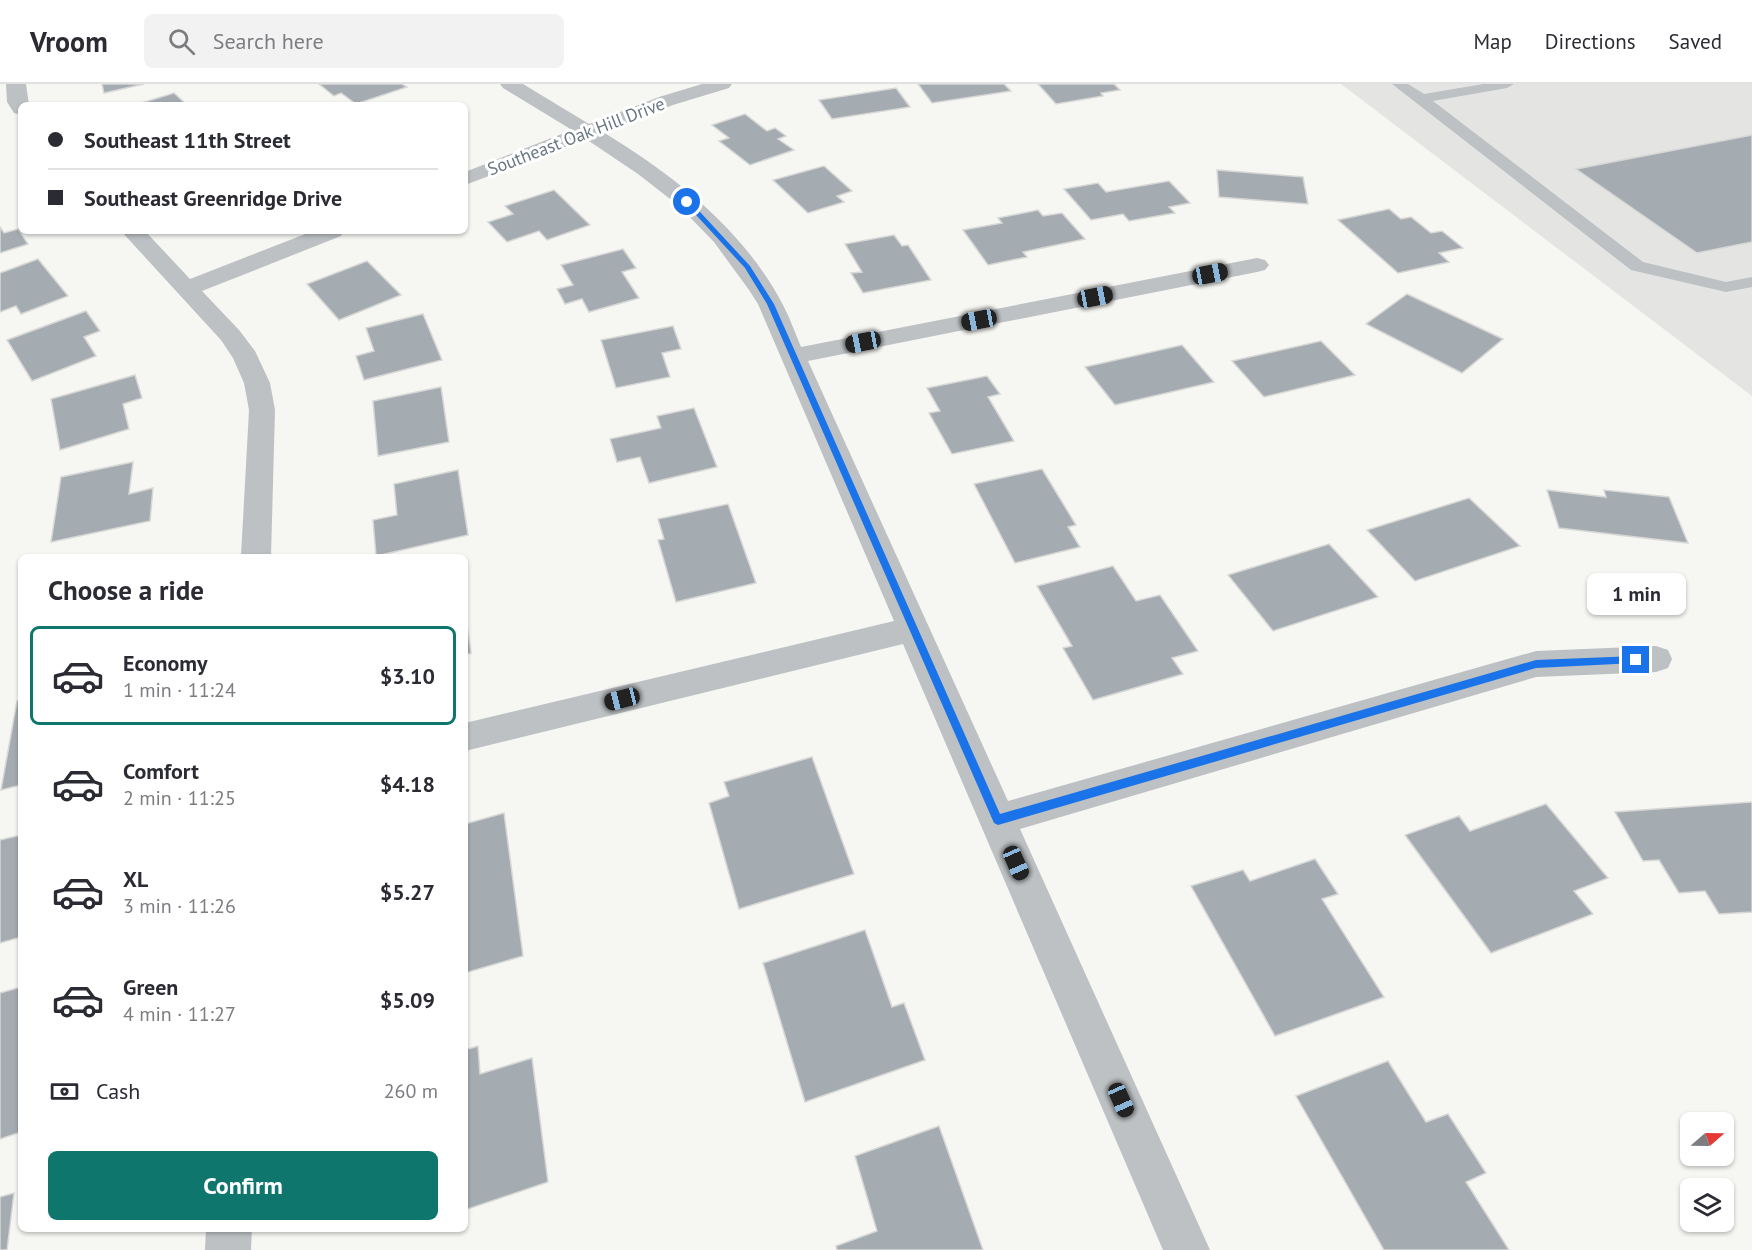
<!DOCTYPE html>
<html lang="en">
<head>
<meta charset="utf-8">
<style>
	:root { --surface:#fff; --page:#f2f2f3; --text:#2b2b33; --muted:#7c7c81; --line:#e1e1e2; --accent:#0f766e }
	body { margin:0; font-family:"PT Sans",sans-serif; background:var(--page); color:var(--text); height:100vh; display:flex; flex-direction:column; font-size:22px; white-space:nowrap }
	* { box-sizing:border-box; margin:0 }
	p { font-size:20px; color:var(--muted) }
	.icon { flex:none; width:33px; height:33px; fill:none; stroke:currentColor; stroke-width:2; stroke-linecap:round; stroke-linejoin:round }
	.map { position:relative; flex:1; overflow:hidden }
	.panel { position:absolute; left:18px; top:470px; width:450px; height:678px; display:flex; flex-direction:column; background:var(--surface); border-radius:9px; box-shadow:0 2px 4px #0004 }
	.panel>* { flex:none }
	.guide { position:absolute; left:18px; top:18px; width:450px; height:132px; border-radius:9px; box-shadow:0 2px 4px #0004; display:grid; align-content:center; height:132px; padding:0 30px; background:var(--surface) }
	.needle { width:39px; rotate:70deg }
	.tools { position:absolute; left:1680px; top:1028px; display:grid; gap:12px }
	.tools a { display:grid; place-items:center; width:54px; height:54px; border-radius:9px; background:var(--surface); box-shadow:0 2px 4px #0004; font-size:30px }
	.end { position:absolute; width:27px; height:27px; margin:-14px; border:8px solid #1a73e8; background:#fff; box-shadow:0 0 0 3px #fff }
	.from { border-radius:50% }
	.bubble { position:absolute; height:42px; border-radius:9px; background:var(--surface); box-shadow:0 2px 4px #0004; font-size:20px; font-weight:600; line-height:42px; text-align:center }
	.car { position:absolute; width:18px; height:36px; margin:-18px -9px; border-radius:8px; box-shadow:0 0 4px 2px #0007; background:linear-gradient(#222 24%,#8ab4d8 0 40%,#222 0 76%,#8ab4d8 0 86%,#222 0) }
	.guide b { display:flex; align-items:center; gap:21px; height:57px; font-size:22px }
	.guide b+b { border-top:2px solid var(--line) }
	.guide i { width:15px; height:15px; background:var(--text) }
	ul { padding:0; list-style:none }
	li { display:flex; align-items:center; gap:18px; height:99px; margin:0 12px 9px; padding:0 18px; border:3px solid transparent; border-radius:9px }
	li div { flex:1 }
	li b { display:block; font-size:22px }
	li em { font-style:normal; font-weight:600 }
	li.on { border-color:var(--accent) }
	li>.icon { width:54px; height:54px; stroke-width:1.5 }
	h2 { padding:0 30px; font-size:27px; line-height:72px }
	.pay { display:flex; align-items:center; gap:15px; height:66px; padding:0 30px; font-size:22px }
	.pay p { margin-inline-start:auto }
	.action { display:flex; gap:12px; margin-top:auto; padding:12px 30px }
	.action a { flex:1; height:69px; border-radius:9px; background:var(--accent); color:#fff; font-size:24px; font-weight:600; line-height:69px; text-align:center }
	header { display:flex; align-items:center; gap:36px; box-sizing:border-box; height:84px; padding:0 30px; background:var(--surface); border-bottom:2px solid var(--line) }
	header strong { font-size:28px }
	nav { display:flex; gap:33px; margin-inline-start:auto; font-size:21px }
	.search { width:420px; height:54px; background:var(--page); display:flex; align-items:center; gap:15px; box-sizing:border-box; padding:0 21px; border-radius:9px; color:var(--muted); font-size:22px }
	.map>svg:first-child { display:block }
	.built { fill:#e4e5e3 }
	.building { fill:#a5acb1; stroke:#d7d7d6; stroke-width:1.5 }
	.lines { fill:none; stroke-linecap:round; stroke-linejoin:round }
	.lane { fill:#bdc1c4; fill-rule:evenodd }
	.street { fill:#bdc1c4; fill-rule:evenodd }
	.route { fill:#1a73e8 }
	.labels { text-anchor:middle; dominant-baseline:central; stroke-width:6; stroke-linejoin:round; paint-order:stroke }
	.far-street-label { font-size:18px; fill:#687781; stroke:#fff }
</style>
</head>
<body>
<header>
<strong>Vroom</strong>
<div class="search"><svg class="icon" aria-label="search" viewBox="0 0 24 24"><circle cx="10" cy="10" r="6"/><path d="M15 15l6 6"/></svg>Search here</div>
<nav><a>Map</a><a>Directions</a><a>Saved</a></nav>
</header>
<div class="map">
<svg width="1752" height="1166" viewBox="0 0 1752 1166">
	<rect width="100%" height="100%" fill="#f6f6f3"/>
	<polygon class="built" points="1341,0 1752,0 1752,312"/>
	<g class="building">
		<polygon points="102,0 144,0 104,9"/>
		<polygon points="319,0 402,0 407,3 356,20 341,9 334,12"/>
		<polygon points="918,0 1004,0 1011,7 932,19"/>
		<polygon points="1038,0 1114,0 1120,6 1101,9 1103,12 1056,20"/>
		<polygon points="896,4 910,23 832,35 819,16"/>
		<polygon points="174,9 187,21 135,21"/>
		<polygon points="745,30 767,47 775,44 786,52 778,55 794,66 750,81 719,57 729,54 712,41"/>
		<polygon points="1752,51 1752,158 1697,169 1576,85"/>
		<polygon points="824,82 852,107 837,112 844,118 808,129 773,96"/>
		<polygon points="1217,86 1303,93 1308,120 1219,113"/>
		<polygon points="1169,97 1190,119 1169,123 1175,129 1129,137 1123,130 1091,136 1064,105 1098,99 1106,108"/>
		<polygon points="554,106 590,141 547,156 539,147 507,158 488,138 513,130 505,122"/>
		<polygon points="1389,125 1401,135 1411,133 1431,149 1442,147 1463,164 1439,169 1449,178 1398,189 1338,136"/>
		<polygon points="1038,126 1043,132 1062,129 1085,155 1023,168 1027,173 988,181 963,146 1002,139 998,134"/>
		<polygon points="0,143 4,149 18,145 28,160 0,169"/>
		<polygon points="894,151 902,162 908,161 931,196 863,209 851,189 862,188 845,160"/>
		<polygon points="623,165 636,184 622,188 639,214 589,228 582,215 565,220 557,205 573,201 561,181"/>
		<polygon points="38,175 68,212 21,230 16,222 0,228 0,189"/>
		<polygon points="367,177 401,211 339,236 307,200"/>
		<polygon points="1407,210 1503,255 1462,289 1366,240"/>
		<polygon points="86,227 100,247 84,253 96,272 32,297 7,256"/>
		<polygon points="423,230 442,276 364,296 356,272 374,267 366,244"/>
		<polygon points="673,242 681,265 662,269 670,293 616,304 601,256"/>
		<polygon points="1321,257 1355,291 1264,313 1232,277"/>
		<polygon points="1182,261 1214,298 1115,321 1085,283"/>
		<polygon points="135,291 142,314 123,320 129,345 60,366 51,315"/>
		<polygon points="987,292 1000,310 988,313 1014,357 952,370 929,329 940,327 927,304"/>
		<polygon points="441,303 449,358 378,372 373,317"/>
		<polygon points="694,324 717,383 649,399 640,373 617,378 610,355 661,344 657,332"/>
		<polygon points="133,378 129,410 153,404 150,437 51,458 61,393"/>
		<polygon points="1042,385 1076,441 1068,443 1080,463 1015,479 974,400"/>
		<polygon points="458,386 468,451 376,472 373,436 397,431 394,400"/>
		<polygon points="1547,406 1606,413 1604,406 1669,413 1688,459 1559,444"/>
		<polygon points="1469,414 1520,462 1415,497 1367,446"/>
		<polygon points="728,420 756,499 676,518 658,456 664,455 658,435"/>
		<polygon points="1329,460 1378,513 1273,547 1228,491"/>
		<polygon points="1113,482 1136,517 1160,511 1198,567 1172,574 1183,590 1093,616 1063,564 1072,562 1037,502"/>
		<polygon points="465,527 471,569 465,571"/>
		<polygon points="21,616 21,701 1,706 17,617"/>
		<polygon points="812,673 854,790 739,825 709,719 729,712 724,698"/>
		<polygon points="1752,718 1752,828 1719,830 1705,807 1679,809 1659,776 1643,777 1615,728"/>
		<polygon points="1546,720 1608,794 1574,807 1593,830 1491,869 1405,751 1459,732 1470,747"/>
		<polygon points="504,729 523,872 465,889 465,740"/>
		<polygon points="21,751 21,853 0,859 0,756"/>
		<polygon points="1315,775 1338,810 1322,815 1384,913 1275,952 1191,802 1243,786 1250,797"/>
		<polygon points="865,846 892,923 904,919 925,976 805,1018 763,879"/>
		<polygon points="21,903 21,1048 0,1055 0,909"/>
		<polygon points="478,962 480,990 532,974 548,1098 465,1126 465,966"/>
		<polygon points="1388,977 1426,1038 1448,1030 1486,1089 1466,1098 1509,1166 1384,1166 1296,1012"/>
		<polygon points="939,1042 983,1166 837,1166 836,1162 877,1147 855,1072"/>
		<polygon points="14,1109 7,1166 0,1166 0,1113"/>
	</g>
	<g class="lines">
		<polygon class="lane" points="1392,0 1408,0 1424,10 1483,0 1514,0 1507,4 1433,17 1643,178 1726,198 1752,193 1752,203 1726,208 1631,186"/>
		<g class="street">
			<polygon points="6,0 26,0 29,21 21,21 21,31 14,29 7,18"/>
			<path d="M500 0H523L589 40 659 13 702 0H732L729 4 673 21 603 48C675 92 743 145 783 221 790 234 795 249 801 263L1257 174 1265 176 1269 181 1265 186 1257 188 808 277 1008 717 1536 567 1656 562 1668 566 1672 575 1668 584 1656 588 1536 593 1020 745 1210 1166H1163L903 560 465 667V639L894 537 758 220 749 206 714 158 679 122 638 90 586 55 465 101V88L572 46 503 4Z"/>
			<polygon points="121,147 145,147 190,195 313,147 344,147 341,152 202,207 239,246 255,267 270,299 275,326 271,472 241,472 249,326 244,299 233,274 221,256"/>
			<polygon points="206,1144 252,1144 251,1166 205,1166"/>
		</g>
	</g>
	<polygon class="route" points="685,116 689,116 750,182 774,220 1000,730 1536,576 1636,572 1641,576 1636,579 1536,584 998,741 994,739 767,220 745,184 685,119"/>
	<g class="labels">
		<g class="far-street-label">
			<text transform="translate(576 52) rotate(-21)">Southeast Oak Hill Drive</text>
		</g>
	</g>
</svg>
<div class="tools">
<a><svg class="needle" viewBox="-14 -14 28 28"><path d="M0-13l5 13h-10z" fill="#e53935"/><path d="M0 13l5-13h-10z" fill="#7c7c81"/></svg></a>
<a><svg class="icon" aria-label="layers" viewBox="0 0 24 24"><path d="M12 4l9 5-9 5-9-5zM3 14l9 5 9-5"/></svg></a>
</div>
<i class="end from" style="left:687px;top:118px"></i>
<i class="end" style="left:1636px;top:576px"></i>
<div class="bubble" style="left:1587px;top:489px;width:99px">1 min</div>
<i class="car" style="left:1210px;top:190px;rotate:79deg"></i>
<i class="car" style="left:1095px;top:213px;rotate:79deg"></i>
<i class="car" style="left:979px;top:236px;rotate:259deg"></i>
<i class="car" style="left:863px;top:258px;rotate:259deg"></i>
<i class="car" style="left:622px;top:615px;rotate:256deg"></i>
<i class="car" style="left:1016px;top:779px;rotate:156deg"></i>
<i class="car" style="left:1121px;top:1016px;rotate:156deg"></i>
<div class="guide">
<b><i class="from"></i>Southeast 11th Street</b>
<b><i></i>Southeast Greenridge Drive</b>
</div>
<section class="panel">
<h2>Choose a ride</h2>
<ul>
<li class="on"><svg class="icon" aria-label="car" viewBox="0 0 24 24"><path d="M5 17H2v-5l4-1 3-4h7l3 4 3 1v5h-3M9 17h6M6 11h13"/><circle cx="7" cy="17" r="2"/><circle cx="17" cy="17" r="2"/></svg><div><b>Economy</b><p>1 min · 11:24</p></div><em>$3.10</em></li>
<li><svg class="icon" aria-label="car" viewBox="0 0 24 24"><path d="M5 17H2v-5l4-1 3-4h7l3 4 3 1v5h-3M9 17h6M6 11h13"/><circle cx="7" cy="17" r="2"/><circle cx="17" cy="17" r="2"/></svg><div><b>Comfort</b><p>2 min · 11:25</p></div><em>$4.18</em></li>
<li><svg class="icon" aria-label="car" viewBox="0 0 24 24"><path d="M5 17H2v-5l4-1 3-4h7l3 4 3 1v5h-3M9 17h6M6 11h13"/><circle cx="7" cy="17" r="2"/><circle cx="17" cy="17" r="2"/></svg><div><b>XL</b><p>3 min · 11:26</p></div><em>$5.27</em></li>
<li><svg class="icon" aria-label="car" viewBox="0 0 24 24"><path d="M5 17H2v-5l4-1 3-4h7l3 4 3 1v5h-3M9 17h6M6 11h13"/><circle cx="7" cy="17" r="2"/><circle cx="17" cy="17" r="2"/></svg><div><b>Green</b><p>4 min · 11:27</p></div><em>$5.09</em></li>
</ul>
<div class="pay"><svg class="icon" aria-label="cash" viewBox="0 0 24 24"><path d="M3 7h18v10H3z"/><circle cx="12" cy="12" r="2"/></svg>Cash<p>260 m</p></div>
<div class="action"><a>Confirm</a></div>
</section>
</div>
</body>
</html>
